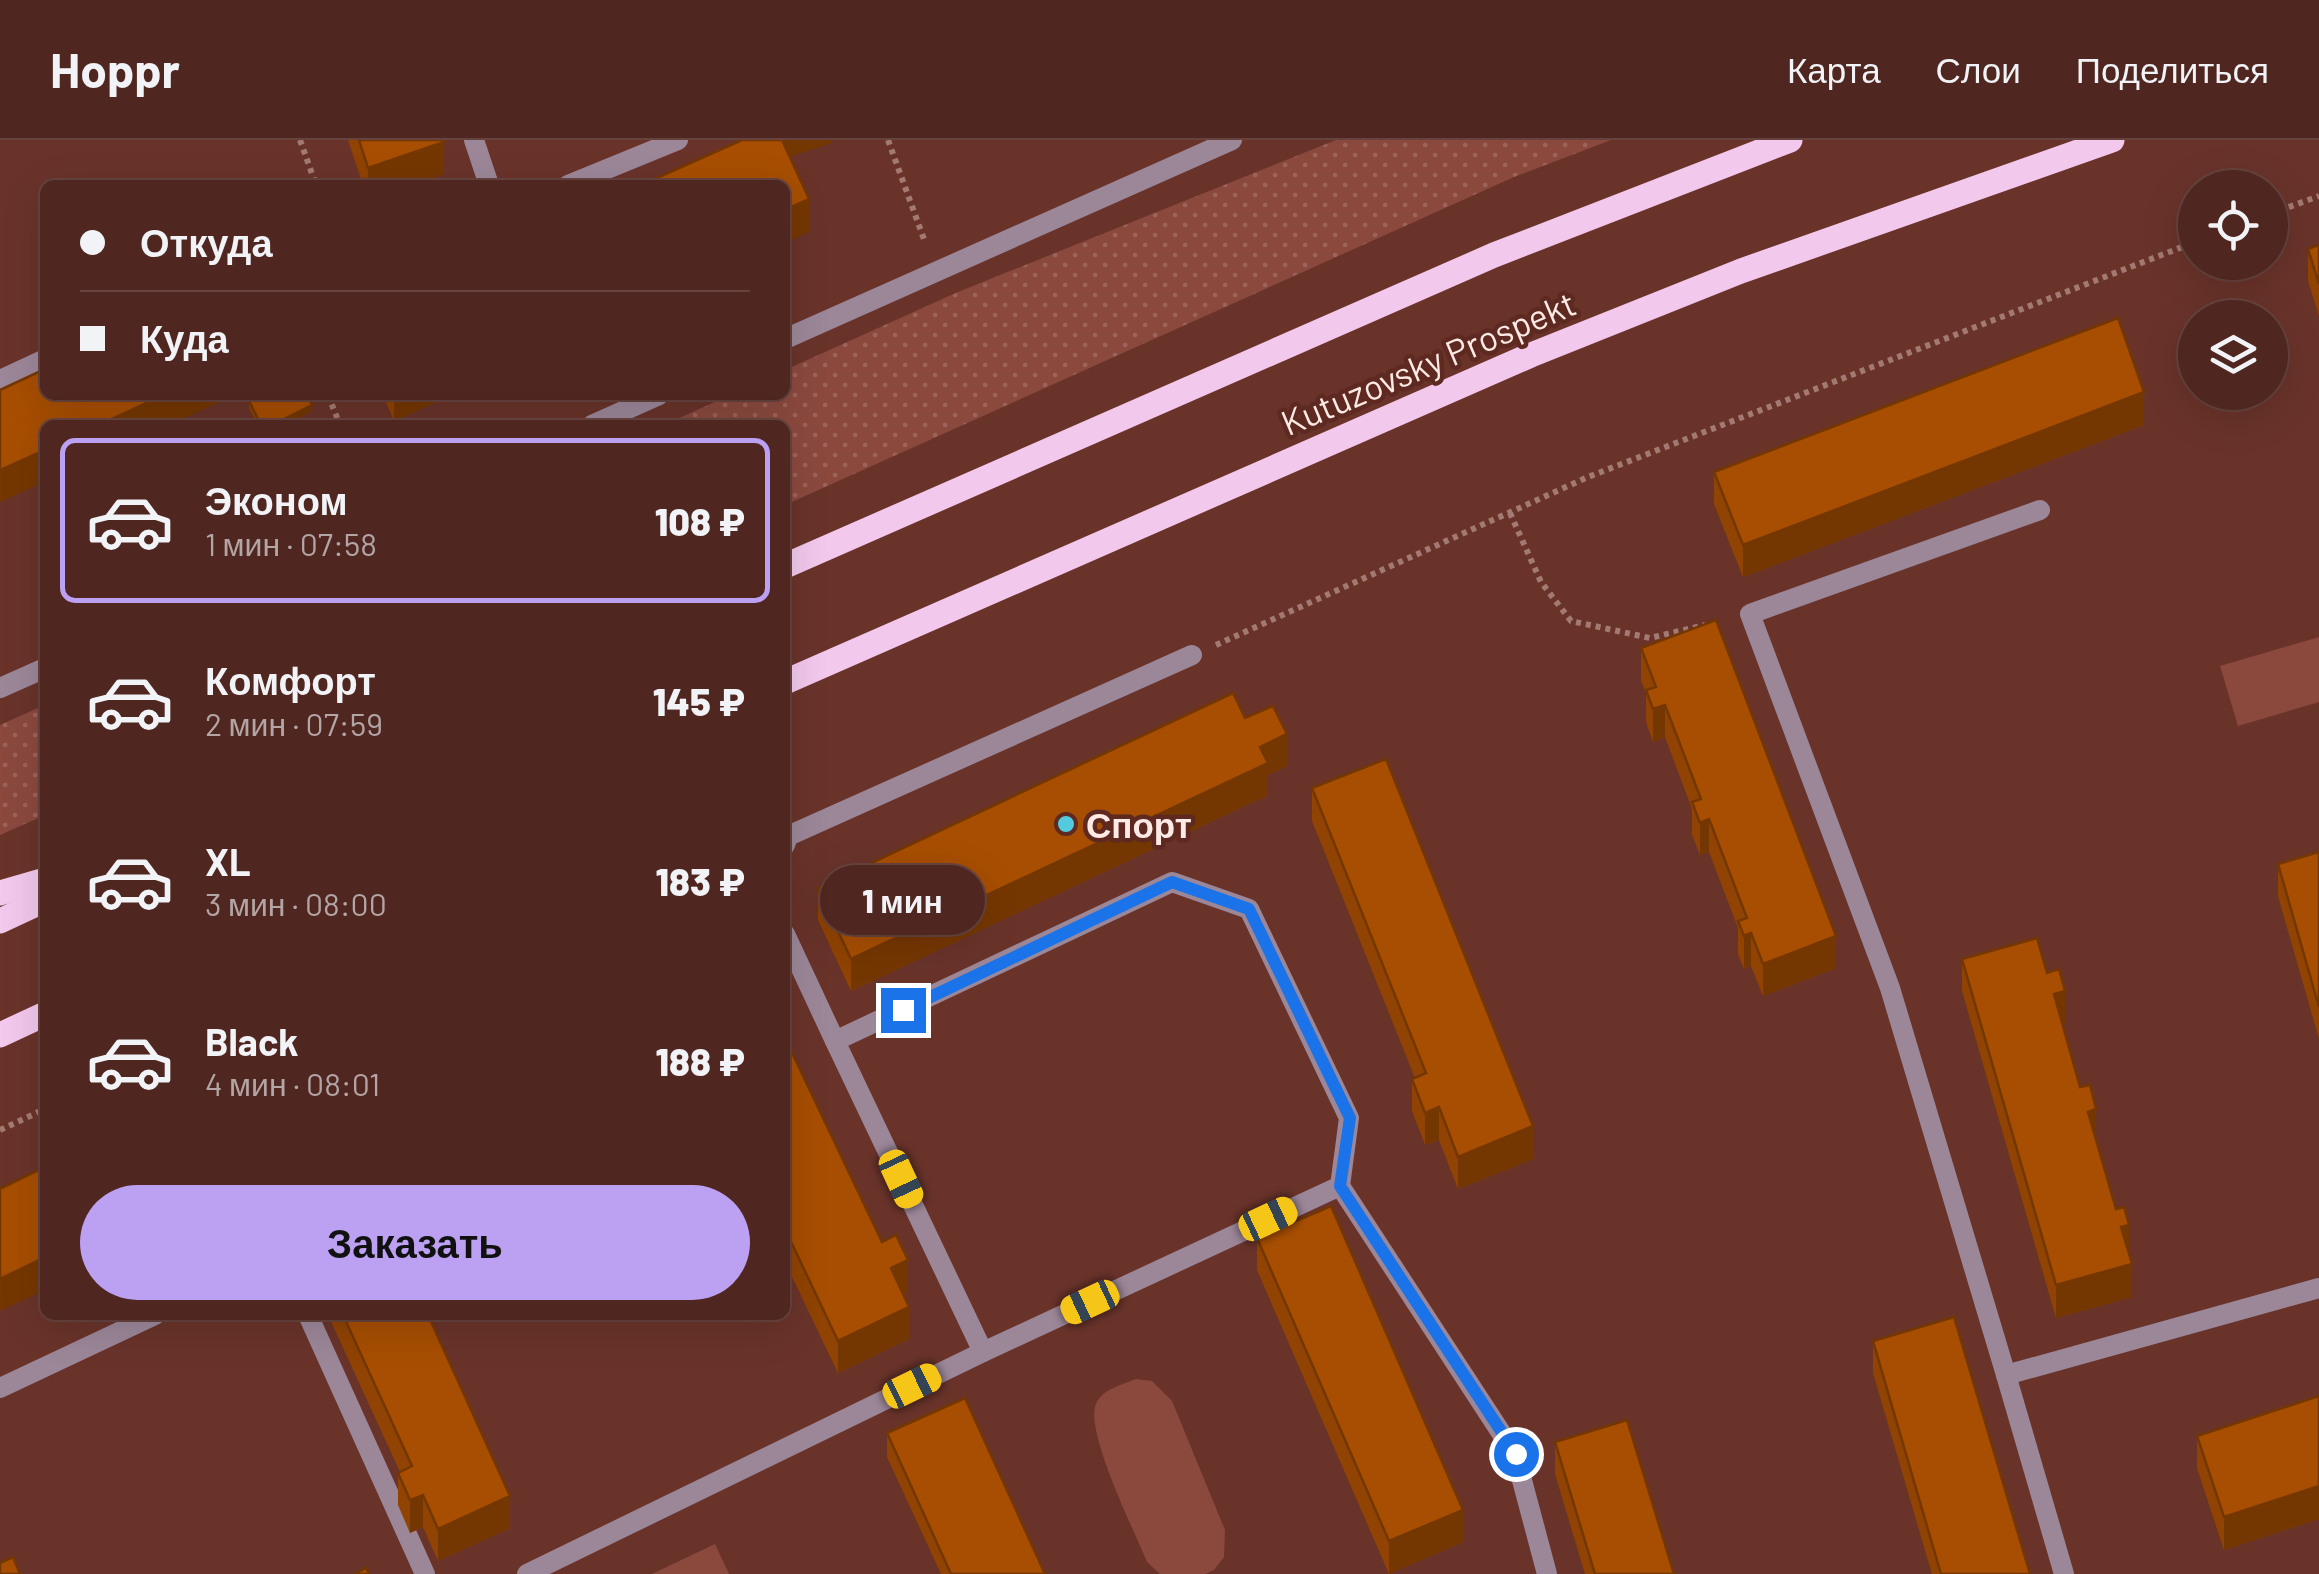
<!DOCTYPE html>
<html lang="ru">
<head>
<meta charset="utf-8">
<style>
	:root { --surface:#4f2620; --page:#552e29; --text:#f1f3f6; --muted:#b3a5a5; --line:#66433e; --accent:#bca0f2 }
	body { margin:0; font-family:Barlow,sans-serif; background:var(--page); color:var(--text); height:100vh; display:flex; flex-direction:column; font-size:38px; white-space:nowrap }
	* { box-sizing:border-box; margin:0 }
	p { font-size:32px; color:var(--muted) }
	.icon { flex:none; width:55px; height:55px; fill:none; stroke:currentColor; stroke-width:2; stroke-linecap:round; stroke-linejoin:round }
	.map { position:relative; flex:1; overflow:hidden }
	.details { position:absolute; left:40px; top:280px; width:750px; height:900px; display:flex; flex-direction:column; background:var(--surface); border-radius:15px; box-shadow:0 10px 40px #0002,0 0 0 2px var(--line) }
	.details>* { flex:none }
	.top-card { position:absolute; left:40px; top:40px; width:750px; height:220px; border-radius:15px; box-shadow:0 10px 40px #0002,0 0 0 2px var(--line); display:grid; align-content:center; height:220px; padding:0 40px; background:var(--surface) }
	.controls { position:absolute; left:2178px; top:30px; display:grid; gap:20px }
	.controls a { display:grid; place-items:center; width:110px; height:110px; border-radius:50%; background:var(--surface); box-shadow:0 10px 40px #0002,0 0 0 2px var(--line); font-size:50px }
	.end { position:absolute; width:45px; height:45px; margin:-22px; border:12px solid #1a73e8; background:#fff; box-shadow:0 0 0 5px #fff }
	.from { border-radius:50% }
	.bubble { position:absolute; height:70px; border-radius:35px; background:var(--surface); box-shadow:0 10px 40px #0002,0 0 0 2px var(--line); font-size:32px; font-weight:800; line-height:70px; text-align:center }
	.car { position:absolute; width:30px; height:60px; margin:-30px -15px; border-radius:12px; box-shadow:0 0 8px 2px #0007; background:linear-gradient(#f5c518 24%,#345 0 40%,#f5c518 0 76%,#345 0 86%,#f5c518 0) }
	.top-card b { display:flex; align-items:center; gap:35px; height:95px; font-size:38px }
	.top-card b+b { border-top:2px solid var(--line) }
	.top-card i { width:25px; height:25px; background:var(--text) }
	ul { padding:18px 0 0; list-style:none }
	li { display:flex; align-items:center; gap:30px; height:165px; margin:0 20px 15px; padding:0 20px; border:5px solid transparent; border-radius:15px }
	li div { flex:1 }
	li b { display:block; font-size:38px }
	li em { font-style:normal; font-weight:800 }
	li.on { border-color:var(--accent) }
	li>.icon { width:90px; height:90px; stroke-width:1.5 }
	.action { display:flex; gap:20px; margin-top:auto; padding:20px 40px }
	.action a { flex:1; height:115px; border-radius:60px; background:var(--accent); color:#111; font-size:40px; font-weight:800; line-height:115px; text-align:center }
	header { display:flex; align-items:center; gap:60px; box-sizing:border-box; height:140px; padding:0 50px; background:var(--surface); border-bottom:2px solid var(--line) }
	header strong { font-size:48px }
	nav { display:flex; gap:55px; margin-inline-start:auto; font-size:35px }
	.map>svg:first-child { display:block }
	.grass { fill:url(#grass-dots) }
	.park { fill:#8b493e }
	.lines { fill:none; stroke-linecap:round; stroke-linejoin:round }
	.path { stroke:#a37a72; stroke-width:6; stroke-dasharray:5 5; stroke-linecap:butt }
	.service { stroke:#9c8799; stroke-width:20 }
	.primary { stroke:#f2c8ec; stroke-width:25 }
	.wall { fill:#904302 }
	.shaded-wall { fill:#753701 }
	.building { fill:#a74e02; stroke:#753701; stroke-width:2.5 }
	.route { stroke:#1a73e8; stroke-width:12 }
	.poi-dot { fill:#54cade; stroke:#5d2920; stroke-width:4 }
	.labels { text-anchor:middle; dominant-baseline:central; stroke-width:9; stroke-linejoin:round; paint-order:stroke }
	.street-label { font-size:35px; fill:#ffeae5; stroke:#5d2920 }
	.poi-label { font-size:35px; font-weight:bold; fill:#ffeae5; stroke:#5d2920; text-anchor:start }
</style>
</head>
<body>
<header>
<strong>Hoppr</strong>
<nav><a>Карта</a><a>Слои</a><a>Поделиться</a></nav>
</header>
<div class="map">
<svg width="2319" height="1434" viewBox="0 0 2319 1434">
	<defs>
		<pattern id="grass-dots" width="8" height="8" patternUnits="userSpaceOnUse" patternTransform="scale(2.5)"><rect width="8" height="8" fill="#8b493e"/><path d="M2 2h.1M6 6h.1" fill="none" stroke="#9c635a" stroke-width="1.8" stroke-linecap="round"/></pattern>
	</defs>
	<rect width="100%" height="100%" fill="#69332a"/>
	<g class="grass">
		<polygon points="1336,0 1611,0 1514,37 785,365 785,285 664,285 730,255 785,255 785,230 958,152"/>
		<polygon points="45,565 45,675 0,695 0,585"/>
	</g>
	<g class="park">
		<polygon points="2319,497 2319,562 2238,586 2220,526"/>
		<path d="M1136 1239 1152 1241 1172 1261 1225 1390 1224 1417 1214 1430 1205 1434H1160L1147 1422C1135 1392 1084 1290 1096 1264 1102 1249 1122 1245 1136 1239Z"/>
		<polygon points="715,1404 729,1434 652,1434"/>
	</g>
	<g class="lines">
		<g class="path">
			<polyline points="300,0 316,45"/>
			<polyline points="888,0 925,102"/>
			<polyline points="2270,74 2319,56"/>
			<polyline points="328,255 340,285"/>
			<polyline points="1510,373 1541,442 1571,481 1650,498 1705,485"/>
			<polyline points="1216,505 1588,337 2195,102"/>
			<polyline points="0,990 45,969"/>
		</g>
		<g class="service">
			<polyline points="474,0 489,45"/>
			<polyline points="568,45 678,0"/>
			<polyline points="785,199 1232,0"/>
			<polyline points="0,240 45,219"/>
			<polyline points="592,285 659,255"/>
			<polyline points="0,548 45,528"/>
			<polyline points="785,705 788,696 1192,515"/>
			<polyline points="785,794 835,901"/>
			<polyline points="308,1175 425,1434"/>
			<polyline points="983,1212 835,901 1172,742 1249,769 1349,978 1340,1046 1515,1314 1547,1434"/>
			<polyline points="2006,1235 1890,848 1750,474 2040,370"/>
			<polyline points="0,1248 155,1175"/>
			<polyline points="527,1434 983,1212 1340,1046"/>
			<polyline points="2064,1434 2006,1235 2319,1148"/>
		</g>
		<g class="primary">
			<polyline points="785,426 1494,115 1790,0"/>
			<polyline points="785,542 1531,215 1741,131 2112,0"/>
			<polyline points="0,753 45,740"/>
			<polyline points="0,781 45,760"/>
			<polyline points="0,895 45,874"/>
		</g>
	</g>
	<g class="wall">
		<polygon points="348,0 444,0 444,34 413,45 363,45"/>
		<polygon points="2319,105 2319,176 2308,141 2308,109"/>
		<polygon points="383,255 452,255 394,281"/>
		<polygon points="249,261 312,271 285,285 258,285 249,268"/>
		<polygon points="2144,285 1743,437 1714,364 1714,332"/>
		<polygon points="1641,508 1836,828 1763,856 1751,826 1744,829 1738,814 1738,788 1709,712 1700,715 1692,695 1692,669 1665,597 1653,602 1646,582 1646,553 1641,541"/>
		<polygon points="1245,578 1287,626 1268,635 1268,655 851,851 818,780 818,748"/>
		<polygon points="1312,648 1533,1019 1458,1049 1439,1000 1425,1005 1412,971 1412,939 1415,938 1312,681"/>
		<polygon points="2319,712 2319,899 2278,756 2278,724"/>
		<polygon points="1962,819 2047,833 2065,883 2062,884 2129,1113 2132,1157 2056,1178 1962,851"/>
		<polygon points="785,898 882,1102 908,1152 904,1154 909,1199 838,1233 785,1122"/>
		<polygon points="1257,1098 1463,1402 1389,1434 1257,1130"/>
		<polygon points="328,1175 428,1175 510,1388 438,1421 423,1387 410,1393 398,1365 398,1333 400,1332"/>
		<polygon points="1873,1201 2030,1434 1932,1434 1873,1233"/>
		<polygon points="2319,1256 2319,1379 2224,1410 2197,1328 2197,1296"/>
		<polygon points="887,1293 1045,1434 941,1434 887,1317"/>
		<polygon points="1555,1302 1674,1434 1585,1434 1555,1334"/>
	</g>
	<g class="shaded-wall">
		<polygon points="777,0 832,0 832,3 777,21"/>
		<polygon points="444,2 444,34 413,45 368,45 368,28"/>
		<polygon points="809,59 809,92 785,103 785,70"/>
		<polygon points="2144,252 2144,285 1743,437 1743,405"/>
		<polygon points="164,255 235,255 169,285 99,285"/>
		<polygon points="394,255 452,255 394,281"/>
		<polygon points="312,265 312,271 285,285 272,285"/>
		<polygon points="45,310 45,342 0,362 0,330"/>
		<polygon points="1665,565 1665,597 1653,602 1653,569"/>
		<polygon points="1287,594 1287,626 1268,635 1268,655 851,851 851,819"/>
		<polygon points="1709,679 1709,712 1700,715 1700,683"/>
		<polygon points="1751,793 1751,826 1744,829 1744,796"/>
		<polygon points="1836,796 1836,828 1763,856 1763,824"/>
		<polygon points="2065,851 2065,883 2054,886 2054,854"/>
		<polygon points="1439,967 1439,1000 1425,1005 1425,973"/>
		<polygon points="2096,969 2096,1001 2088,972"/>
		<polygon points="1533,986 1533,1019 1458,1049 1458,1017"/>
		<polygon points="2129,1085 2129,1117 2121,1087"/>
		<polygon points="45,1117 45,1150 0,1171 0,1139"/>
		<polygon points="908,1120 908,1152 891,1160 891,1128"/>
		<polygon points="2132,1124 2132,1157 2056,1178 2056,1145"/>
		<polygon points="909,1167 909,1199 838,1233 838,1201"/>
		<polygon points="2319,1346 2319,1379 2224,1410 2224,1377"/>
		<polygon points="423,1355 423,1387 410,1393 410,1360"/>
		<polygon points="510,1356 510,1388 438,1421 438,1389"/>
		<polygon points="1463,1370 1463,1402 1389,1434 1389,1401"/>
	</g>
	<g class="building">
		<polygon points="359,0 444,0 444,2 368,28"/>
		<polygon points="742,0 782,0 809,59 785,70 785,45 641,45"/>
		<polygon points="2319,105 2319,144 2308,109"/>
		<polygon points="2118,178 2144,252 1743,405 1714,332"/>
		<polygon points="45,229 45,255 164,255 99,285 45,285 45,310 0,330 0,250"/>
		<polygon points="261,255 307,255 312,265 272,285 261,285 249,261"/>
		<polygon points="1716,480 1836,796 1763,824 1751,793 1744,796 1738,781 1747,778 1709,679 1700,683 1692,662 1701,659 1665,565 1653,569 1646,550 1656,547 1641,508"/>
		<polygon points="1233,553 1245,578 1273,566 1287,594 1260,607 1268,623 851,819 818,748"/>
		<polygon points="1386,619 1533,986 1458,1017 1439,967 1425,973 1412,939 1426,933 1312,648"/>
		<polygon points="2319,712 2319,867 2278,724"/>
		<polygon points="2037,798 2047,833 2059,829 2065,851 2054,854 2080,947 2090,945 2096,969 2088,972 2116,1069 2124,1067 2129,1085 2121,1087 2132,1124 2056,1145 1962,819"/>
		<polygon points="785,898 882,1102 896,1095 908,1120 891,1128 909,1167 838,1201 785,1089"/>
		<polygon points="45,1027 45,1117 0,1139 0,1049"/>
		<polygon points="1331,1066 1463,1370 1389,1401 1257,1098"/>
		<polygon points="343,1175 428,1175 510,1356 438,1389 423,1355 410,1360 398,1333 412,1326"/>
		<polygon points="1954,1177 2030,1434 1941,1434 1873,1201"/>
		<polygon points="2319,1256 2319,1346 2224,1377 2197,1296"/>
		<polygon points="965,1258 1045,1434 951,1434 887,1293"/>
		<polygon points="1627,1280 1674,1434 1595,1434 1555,1302"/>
		<polygon points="13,1417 20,1434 0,1434 0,1423"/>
		<polygon points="366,1428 369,1434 355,1434"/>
	</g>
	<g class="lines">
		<polyline class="route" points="903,870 1172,742 1249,769 1350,978 1340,1046 1516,1314"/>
	</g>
	<circle class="poi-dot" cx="1066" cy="684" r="10"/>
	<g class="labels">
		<g class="street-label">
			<text transform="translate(1428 222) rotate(-23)">Kutuzovsky Prospekt</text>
		</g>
		<g class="poi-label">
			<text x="1086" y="684">Спорт</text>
		</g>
	</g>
</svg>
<div class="controls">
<a><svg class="icon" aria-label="locate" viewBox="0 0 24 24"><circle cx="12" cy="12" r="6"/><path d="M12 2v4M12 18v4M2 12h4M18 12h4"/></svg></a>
<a><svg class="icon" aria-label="layers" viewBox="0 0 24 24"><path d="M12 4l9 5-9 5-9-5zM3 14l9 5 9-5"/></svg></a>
</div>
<i class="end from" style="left:1516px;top:1314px"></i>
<i class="end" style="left:903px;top:870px"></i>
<div class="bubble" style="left:820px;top:725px;width:165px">1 мин</div>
<i class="car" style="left:901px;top:1039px;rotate:155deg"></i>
<i class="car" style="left:1268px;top:1079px;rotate:65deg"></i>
<i class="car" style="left:1090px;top:1162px;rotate:245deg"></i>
<i class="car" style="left:912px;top:1246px;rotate:64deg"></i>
<div class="top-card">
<b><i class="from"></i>Откуда</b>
<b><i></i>Куда</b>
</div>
<section class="details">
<ul>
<li class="on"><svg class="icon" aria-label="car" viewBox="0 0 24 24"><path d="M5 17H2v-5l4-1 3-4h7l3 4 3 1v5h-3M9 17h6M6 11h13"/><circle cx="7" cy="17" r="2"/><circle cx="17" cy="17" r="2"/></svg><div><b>Эконом</b><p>1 мин · 07:58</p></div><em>108 ₽</em></li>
<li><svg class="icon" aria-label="car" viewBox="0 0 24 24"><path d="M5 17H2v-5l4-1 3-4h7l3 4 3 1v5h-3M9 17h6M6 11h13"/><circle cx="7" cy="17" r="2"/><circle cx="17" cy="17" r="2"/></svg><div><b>Комфорт</b><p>2 мин · 07:59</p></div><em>145 ₽</em></li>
<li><svg class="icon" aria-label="car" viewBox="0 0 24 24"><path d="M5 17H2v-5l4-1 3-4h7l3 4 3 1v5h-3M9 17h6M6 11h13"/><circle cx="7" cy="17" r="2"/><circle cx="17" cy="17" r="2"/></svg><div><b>XL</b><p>3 мин · 08:00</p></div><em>183 ₽</em></li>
<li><svg class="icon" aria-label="car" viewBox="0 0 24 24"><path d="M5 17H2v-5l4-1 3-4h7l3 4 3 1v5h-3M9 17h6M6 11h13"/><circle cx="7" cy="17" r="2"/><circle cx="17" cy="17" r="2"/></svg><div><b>Black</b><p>4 мин · 08:01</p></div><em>188 ₽</em></li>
</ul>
<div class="action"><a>Заказать</a></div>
</section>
</div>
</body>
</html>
